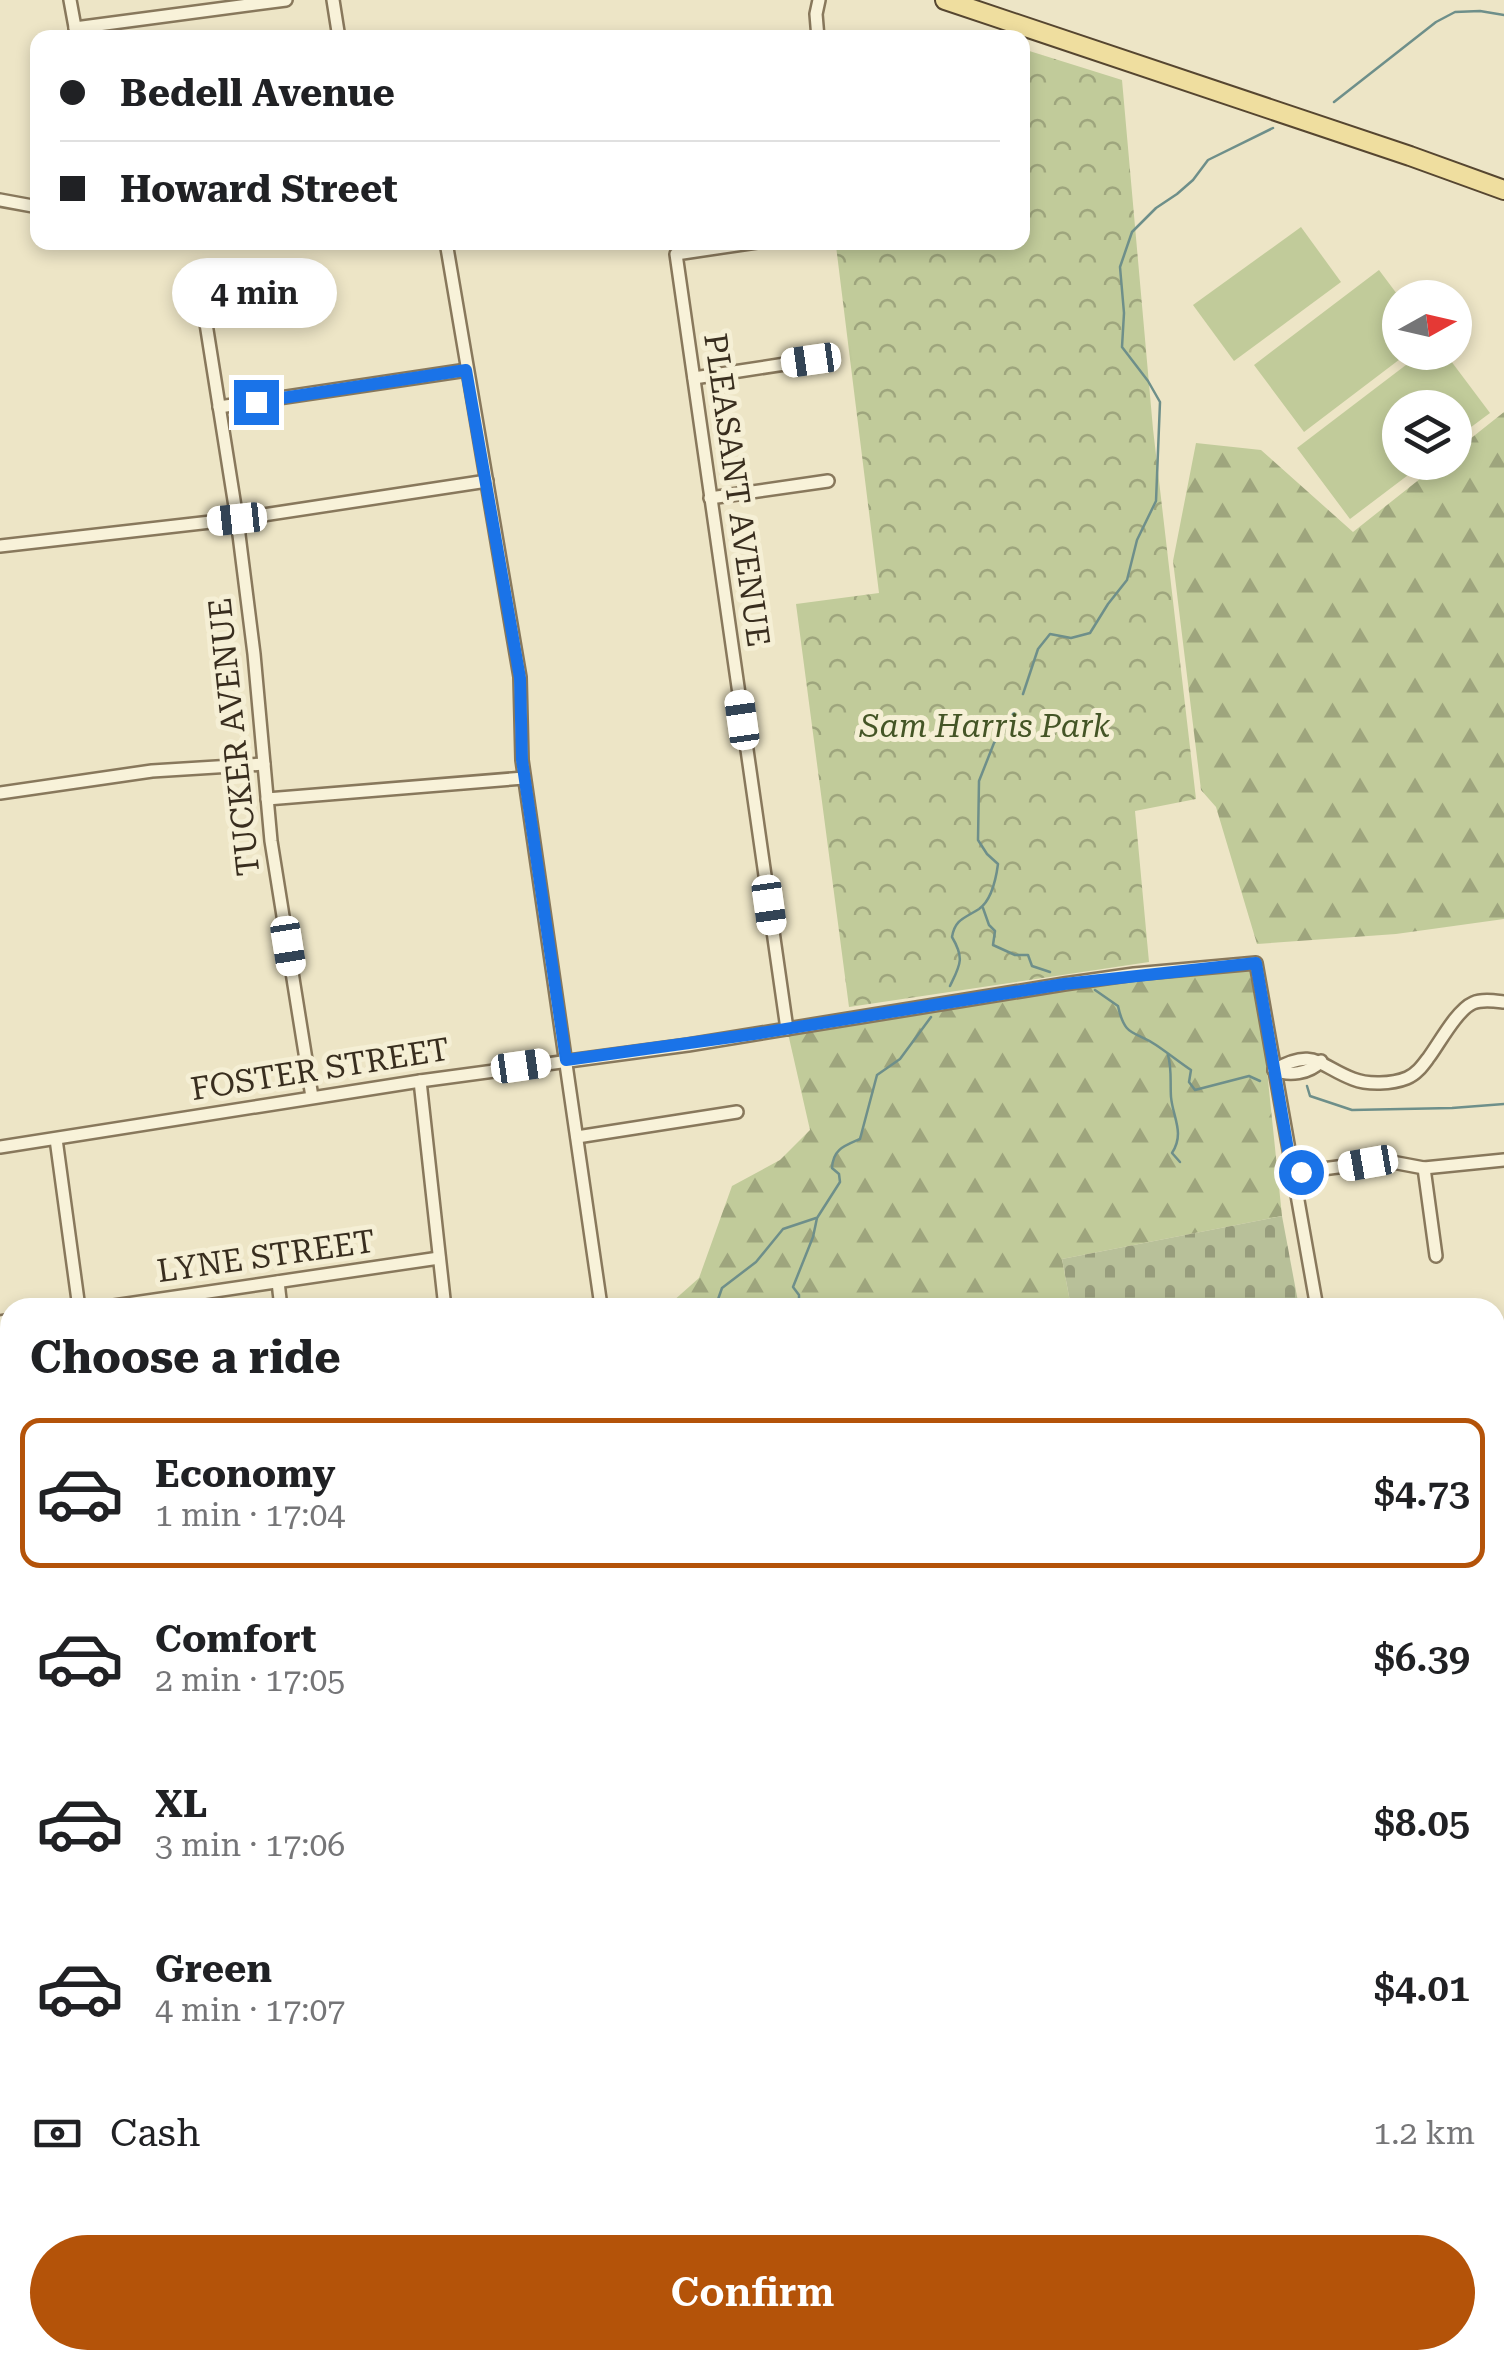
<!DOCTYPE html>
<html lang="en">
<head>
<meta charset="utf-8">
<style>
	:root { --surface:#fff; --page:#f6f6f6; --text:#202124; --muted:#757577; --line:#e0e0e0; --accent:#b45309 }
	body { margin:0; font-family:"Roboto Serif",serif; background:var(--page); color:var(--text); height:100vh; display:flex; flex-direction:column; font-size:38px; white-space:nowrap }
	* { box-sizing:border-box; margin:0 }
	p { font-size:32px; color:var(--muted) }
	.icon { flex:none; width:55px; height:55px; fill:none; stroke:currentColor; stroke-width:2; stroke-linecap:round; stroke-linejoin:round }
	.map { position:relative; flex:1; overflow:hidden }
	.side { position:absolute; left:0px; top:1298px; width:1505px; height:1072px; display:flex; flex-direction:column; background:var(--surface); border-radius:30px 30px 0 0; box-shadow:0 5px 15px #0003 }
	.side>* { flex:none }
	.banner { position:absolute; left:30px; top:30px; width:1000px; height:220px; border-radius:20px; box-shadow:0 5px 15px #0003; display:grid; align-content:center; height:220px; padding:0 30px; background:var(--surface) }
	.needle { width:65px; rotate:82deg }
	.tools { position:absolute; left:1382px; top:280px; display:grid; gap:20px }
	.tools a { display:grid; place-items:center; width:90px; height:90px; border-radius:50%; background:var(--surface); box-shadow:0 5px 15px #0003; font-size:50px }
	.end { position:absolute; width:45px; height:45px; margin:-22px; border:12px solid #1a73e8; background:#fff; box-shadow:0 0 0 5px #fff }
	.from { border-radius:50% }
	.bubble { position:absolute; height:70px; border-radius:35px; background:var(--surface); box-shadow:0 5px 15px #0003; font-size:32px; font-weight:600; line-height:70px; text-align:center }
	.car { position:absolute; width:30px; height:60px; margin:-30px -15px; border-radius:12px; box-shadow:0 0 8px 2px #0007; background:linear-gradient(#fff 24%,#345 0 40%,#fff 0 76%,#345 0 86%,#fff 0) }
	.banner b { display:flex; align-items:center; gap:35px; height:95px; font-size:38px }
	.banner b+b { border-top:2px solid var(--line) }
	.banner i { width:25px; height:25px; background:var(--text) }
	ul { padding:0; list-style:none }
	li { display:flex; align-items:center; gap:30px; height:150px; margin:0 20px 15px; padding:0 10px; border:5px solid transparent; border-radius:20px }
	li div { flex:1 }
	li b { display:block; font-size:38px }
	li em { font-style:normal; font-weight:600 }
	li.active { border-color:var(--accent) }
	li>.icon { width:90px; height:90px; stroke-width:1.5 }
	h2 { padding:0 30px; font-size:45px; line-height:120px }
	.pay { display:flex; align-items:center; gap:25px; height:110px; padding:0 30px; font-size:38px }
	.pay p { margin-inline-start:auto }
	.primary-button { display:flex; gap:20px; margin-top:auto; padding:20px 30px }
	.primary-button a { flex:1; height:115px; border-radius:60px; background:var(--accent); color:#fff; font-size:40px; font-weight:600; line-height:115px; text-align:center }
	.map>svg:first-child { display:block }
	.forest { fill:url(#forest-firs) }
	.cemetery { fill:url(#cemetery-stones) }
	.park { fill:url(#park-crowns) }
	.garden { fill:#c1cb9a }
	.lines { fill:none; stroke-linecap:round; stroke-linejoin:round }
	.stream { stroke:#6e8f8a; stroke-width:2.5 }
	.minor-casing { stroke:#88785c; stroke-width:16 }
	.tertiary-casing { stroke:#88785c; stroke-width:19 }
	.primary-casing { stroke:#564630; stroke-width:22 }
	.minor { stroke:#f8f2d9; stroke-width:11 }
	.tertiary { stroke:#f8f2d9; stroke-width:14 }
	.primary { stroke:#efde9f; stroke-width:18 }
	.route { stroke:#1a73e8; stroke-width:12 }
	.labels { text-anchor:middle; dominant-baseline:central; stroke-width:10; stroke-linejoin:round; paint-order:stroke }
	.street-label { font-size:32px; fill:#392e1f; stroke:#f5efd5 }
	.park-label { font-size:32px; font-style:italic; fill:#445526; stroke:#f5efd5 }
</style>
</head>
<body>
<div class="map">
<svg width="1504" height="2369" viewBox="0 0 1504 2369">
	<defs>
		<pattern id="forest-firs" width="22" height="20" patternUnits="userSpaceOnUse" patternTransform="scale(2.5)"><rect width="22" height="20" fill="#c1cb9a"/><path d="M5 1l3.5 6h-7zM16 11l3.5 6h-7z" fill="#9ea57d"/></pattern>
		<pattern id="cemetery-stones" width="16" height="16" patternUnits="userSpaceOnUse" patternTransform="scale(2.5)"><rect width="16" height="16" fill="#b8c099"/><path d="M2 7V4a2 2 0 0 1 4 0v3zM10 15v-3a2 2 0 0 1 4 0v3z" fill="#979c7c"/></pattern>
		<pattern id="park-crowns" width="20" height="18" patternUnits="userSpaceOnUse" patternTransform="scale(2.5)"><rect width="20" height="18" fill="#c1cb9a"/><path d="M2 6a3 3 0 1 1 6 0M12 15a3 3 0 1 1 6 0" fill="none" stroke="#9ea57d"/></pattern>
	</defs>
	<rect width="100%" height="100%" fill="#ede5c6"/>
	<g class="forest">
		<polygon points="1504,412 1504,919 1396,934 1257,944 1216,807 1201,790 1173,561 1196,443 1261,450 1353,532 1440,463 1455,462 1455,451"/>
		<polygon points="1256,963 1282,1216 1062,1259 1071,1307 671,1308 672,1302 699,1278 732,1186 780,1160 810,1130 787,1029 897,1010"/>
	</g>
	<polygon class="cemetery" points="1282,1216 1299,1307 1071,1307 1062,1259"/>
	<polygon class="park" points="1023,49 1122,80 1153,429 1196,799 1135,811 1149,962 849,1007 796,604 879,593 836,246 866,242 1022,242"/>
	<g class="garden">
		<polygon points="1301,227 1341,282 1234,361 1193,305"/>
		<polygon points="1379,270 1400,298 1400,352 1408,353 1304,432 1254,365"/>
		<polygon points="1423,352 1445,353 1490,413 1455,439 1455,408 1400,408 1400,462 1424,463 1350,519 1297,448"/>
	</g>
	<g class="lines">
		<g class="stream">
			<polyline points="1334,102 1436,22 1455,12 1480,11 1504,15"/>
			<polyline points="1023,694 1038,649 1050,634 1071,638 1090,633 1108,604 1127,580 1137,540 1156,501 1160,402 1148,381 1122,347 1124,313 1120,267 1132,232 1156,208 1177,194 1193,180 1208,160 1273,128"/>
			<polyline points="983,908 989,925 995,931 993,945 1015,955 1028,955 1032,966 1050,972"/>
			<path d="M950 986C960 965 965 959 952 937 955 919 965 918 979 909 992 900 996 879 998 864L987 854 978 840 979 781 994 743 1015 710"/>
			<path d="M1095 990 1118 1006C1125 1038 1134 1030 1156 1045 1168 1053 1179 1062 1191 1070L1189 1082 1195 1090 1249 1076 1260 1081"/>
			<path d="M1168 1055C1172 1069 1170 1082 1171 1097 1173 1118 1185 1133 1172 1153L1180 1162"/>
			<polyline points="1307,1086 1310,1096 1352,1110 1452,1108 1504,1104"/>
			<polyline points="715,1308 722,1288 756,1262 783,1229 816,1218"/>
			<path d="M799 1308V1295L793 1287 813 1237 817 1218 840 1182 839 1174 832 1168C833 1149 844 1146 860 1139L877 1075 900 1059 931 1017"/>
		</g>
		<g class="minor-casing">
			<g id="minor">
				<polyline points="70,0 77,38"/>
				<polyline points="333,0 339,38"/>
				<polyline points="75,28 286,0"/>
				<polyline points="818,38 816,14 819,0"/>
				<polyline points="0,200 38,207"/>
				<polyline points="446,242 520,677 522,760 601,1306"/>
				<polyline points="757,242 676,254 787,1029"/>
				<polyline points="204,311 237,519 254,654 271,841 312,1097"/>
				<polyline points="694,378 811,360"/>
				<polyline points="219,407 467,370"/>
				<polyline points="710,498 828,481"/>
				<polyline points="0,546 237,519 487,481"/>
				<polyline points="0,793 152,771 264,764"/>
				<polyline points="267,799 524,778"/>
				<path d="M1274 1070C1314 1047 1319 1066 1353 1079 1368 1085 1392 1084 1407 1078 1417 1074 1423 1065 1429 1057 1440 1042 1457 1010 1473 1003 1482 999 1495 1001 1504 1002"/>
				<path d="M1274 1070C1289 1076 1309 1074 1321 1061"/>
				<polyline points="420,1081 445,1308"/>
				<polyline points="577,1137 737,1112"/>
				<polyline points="56,1139 79,1308"/>
				<polyline points="0,1147 420,1081 688,1045 1064,984 1134,974 1256,963 1317,1308"/>
				<polyline points="1424,1168 1436,1256"/>
				<polyline points="1292,1173 1368,1163 1392,1162 1424,1168 1504,1160"/>
				<polyline points="278,1282 281,1308"/>
				<polyline points="100,1308 439,1258"/>
				<polyline points="0,1322 10,1320"/>
				<polyline points="1495,1610 1504,1605"/>
				<polyline points="0,1753 10,1751"/>
				<polyline points="1495,2319 1504,2332"/>
				<polyline points="177,2360 178,2369"/>
				<polyline points="491,2360 493,2369"/>
				<polyline points="980,2360 992,2369"/>
				<polyline points="1260,2360 1264,2369"/>
				<polyline points="1007,2369 1015,2369"/>
				<polyline points="1025,2369 1038,2360"/>
			</g>
		</g>
		<g class="tertiary-casing">
			<g id="tertiary">
				<polyline points="1495,1771 1504,1763"/>
				<polyline points="0,2357 10,2356"/>
				<polyline points="276,2360 277,2369"/>
			</g>
		</g>
		<g class="primary-casing">
			<polyline id="primary" points="945,0 1410,156 1504,190"/>
		</g>
		<use href="#minor" class="minor"/>
		<use href="#tertiary" class="tertiary"/>
		<use href="#primary" class="primary"/>
	</g>
	<g class="lines">
		<polyline class="route" points="256,402 466,370 520,678 522,760 566,1060 754,1034 1064,984 1256,963 1292,1173 1301,1172"/>
	</g>
	<g class="labels">
		<g class="street-label">
			<text transform="translate(737 490) rotate(82)">PLEASANT AVENUE</text>
			<text transform="translate(234 737) rotate(-96)">TUCKER AVENUE</text>
			<text transform="translate(320 1069) rotate(-9)">FOSTER STREET</text>
			<text transform="translate(266 1256) rotate(-8)">LYNE STREET</text>
		</g>
		<g class="park-label">
			<text x="985" y="726">Sam Harris Park</text>
		</g>
	</g>
</svg>
<div class="tools">
<a><svg class="needle" viewBox="-14 -14 28 28"><path d="M0-13l5 13h-10z" fill="#e53935"/><path d="M0 13l5-13h-10z" fill="#757577"/></svg></a>
<a><svg class="icon" aria-label="layers" viewBox="0 0 24 24"><path d="M12 4l9 5-9 5-9-5zM3 14l9 5 9-5"/></svg></a>
</div>
<i class="end from" style="left:1301px;top:1172px"></i>
<i class="end" style="left:256px;top:402px"></i>
<div class="bubble" style="left:172px;top:258px;width:165px">4 min</div>
<i class="car" style="left:811px;top:360px;rotate:262deg"></i>
<i class="car" style="left:237px;top:519px;rotate:264deg"></i>
<i class="car" style="left:742px;top:720px;rotate:352deg"></i>
<i class="car" style="left:769px;top:905px;rotate:172deg"></i>
<i class="car" style="left:288px;top:946px;rotate:171deg"></i>
<i class="car" style="left:521px;top:1066px;rotate:82deg"></i>
<i class="car" style="left:1368px;top:1163px;rotate:260deg"></i>
<div class="banner">
<b><i class="from"></i>Bedell Avenue</b>
<b><i></i>Howard Street</b>
</div>
<section class="side">
<h2>Choose a ride</h2>
<ul>
<li class="active"><svg class="icon" aria-label="car" viewBox="0 0 24 24"><path d="M5 17H2v-5l4-1 3-4h7l3 4 3 1v5h-3M9 17h6M6 11h13"/><circle cx="7" cy="17" r="2"/><circle cx="17" cy="17" r="2"/></svg><div><b>Economy</b><p>1 min · 17:04</p></div><em>$4.73</em></li>
<li><svg class="icon" aria-label="car" viewBox="0 0 24 24"><path d="M5 17H2v-5l4-1 3-4h7l3 4 3 1v5h-3M9 17h6M6 11h13"/><circle cx="7" cy="17" r="2"/><circle cx="17" cy="17" r="2"/></svg><div><b>Comfort</b><p>2 min · 17:05</p></div><em>$6.39</em></li>
<li><svg class="icon" aria-label="car" viewBox="0 0 24 24"><path d="M5 17H2v-5l4-1 3-4h7l3 4 3 1v5h-3M9 17h6M6 11h13"/><circle cx="7" cy="17" r="2"/><circle cx="17" cy="17" r="2"/></svg><div><b>XL</b><p>3 min · 17:06</p></div><em>$8.05</em></li>
<li><svg class="icon" aria-label="car" viewBox="0 0 24 24"><path d="M5 17H2v-5l4-1 3-4h7l3 4 3 1v5h-3M9 17h6M6 11h13"/><circle cx="7" cy="17" r="2"/><circle cx="17" cy="17" r="2"/></svg><div><b>Green</b><p>4 min · 17:07</p></div><em>$4.01</em></li>
</ul>
<div class="pay"><svg class="icon" aria-label="cash" viewBox="0 0 24 24"><path d="M3 7h18v10H3z"/><circle cx="12" cy="12" r="2"/></svg>Cash<p>1.2 km</p></div>
<div class="primary-button"><a>Confirm</a></div>
</section>
</div>
</body>
</html>
